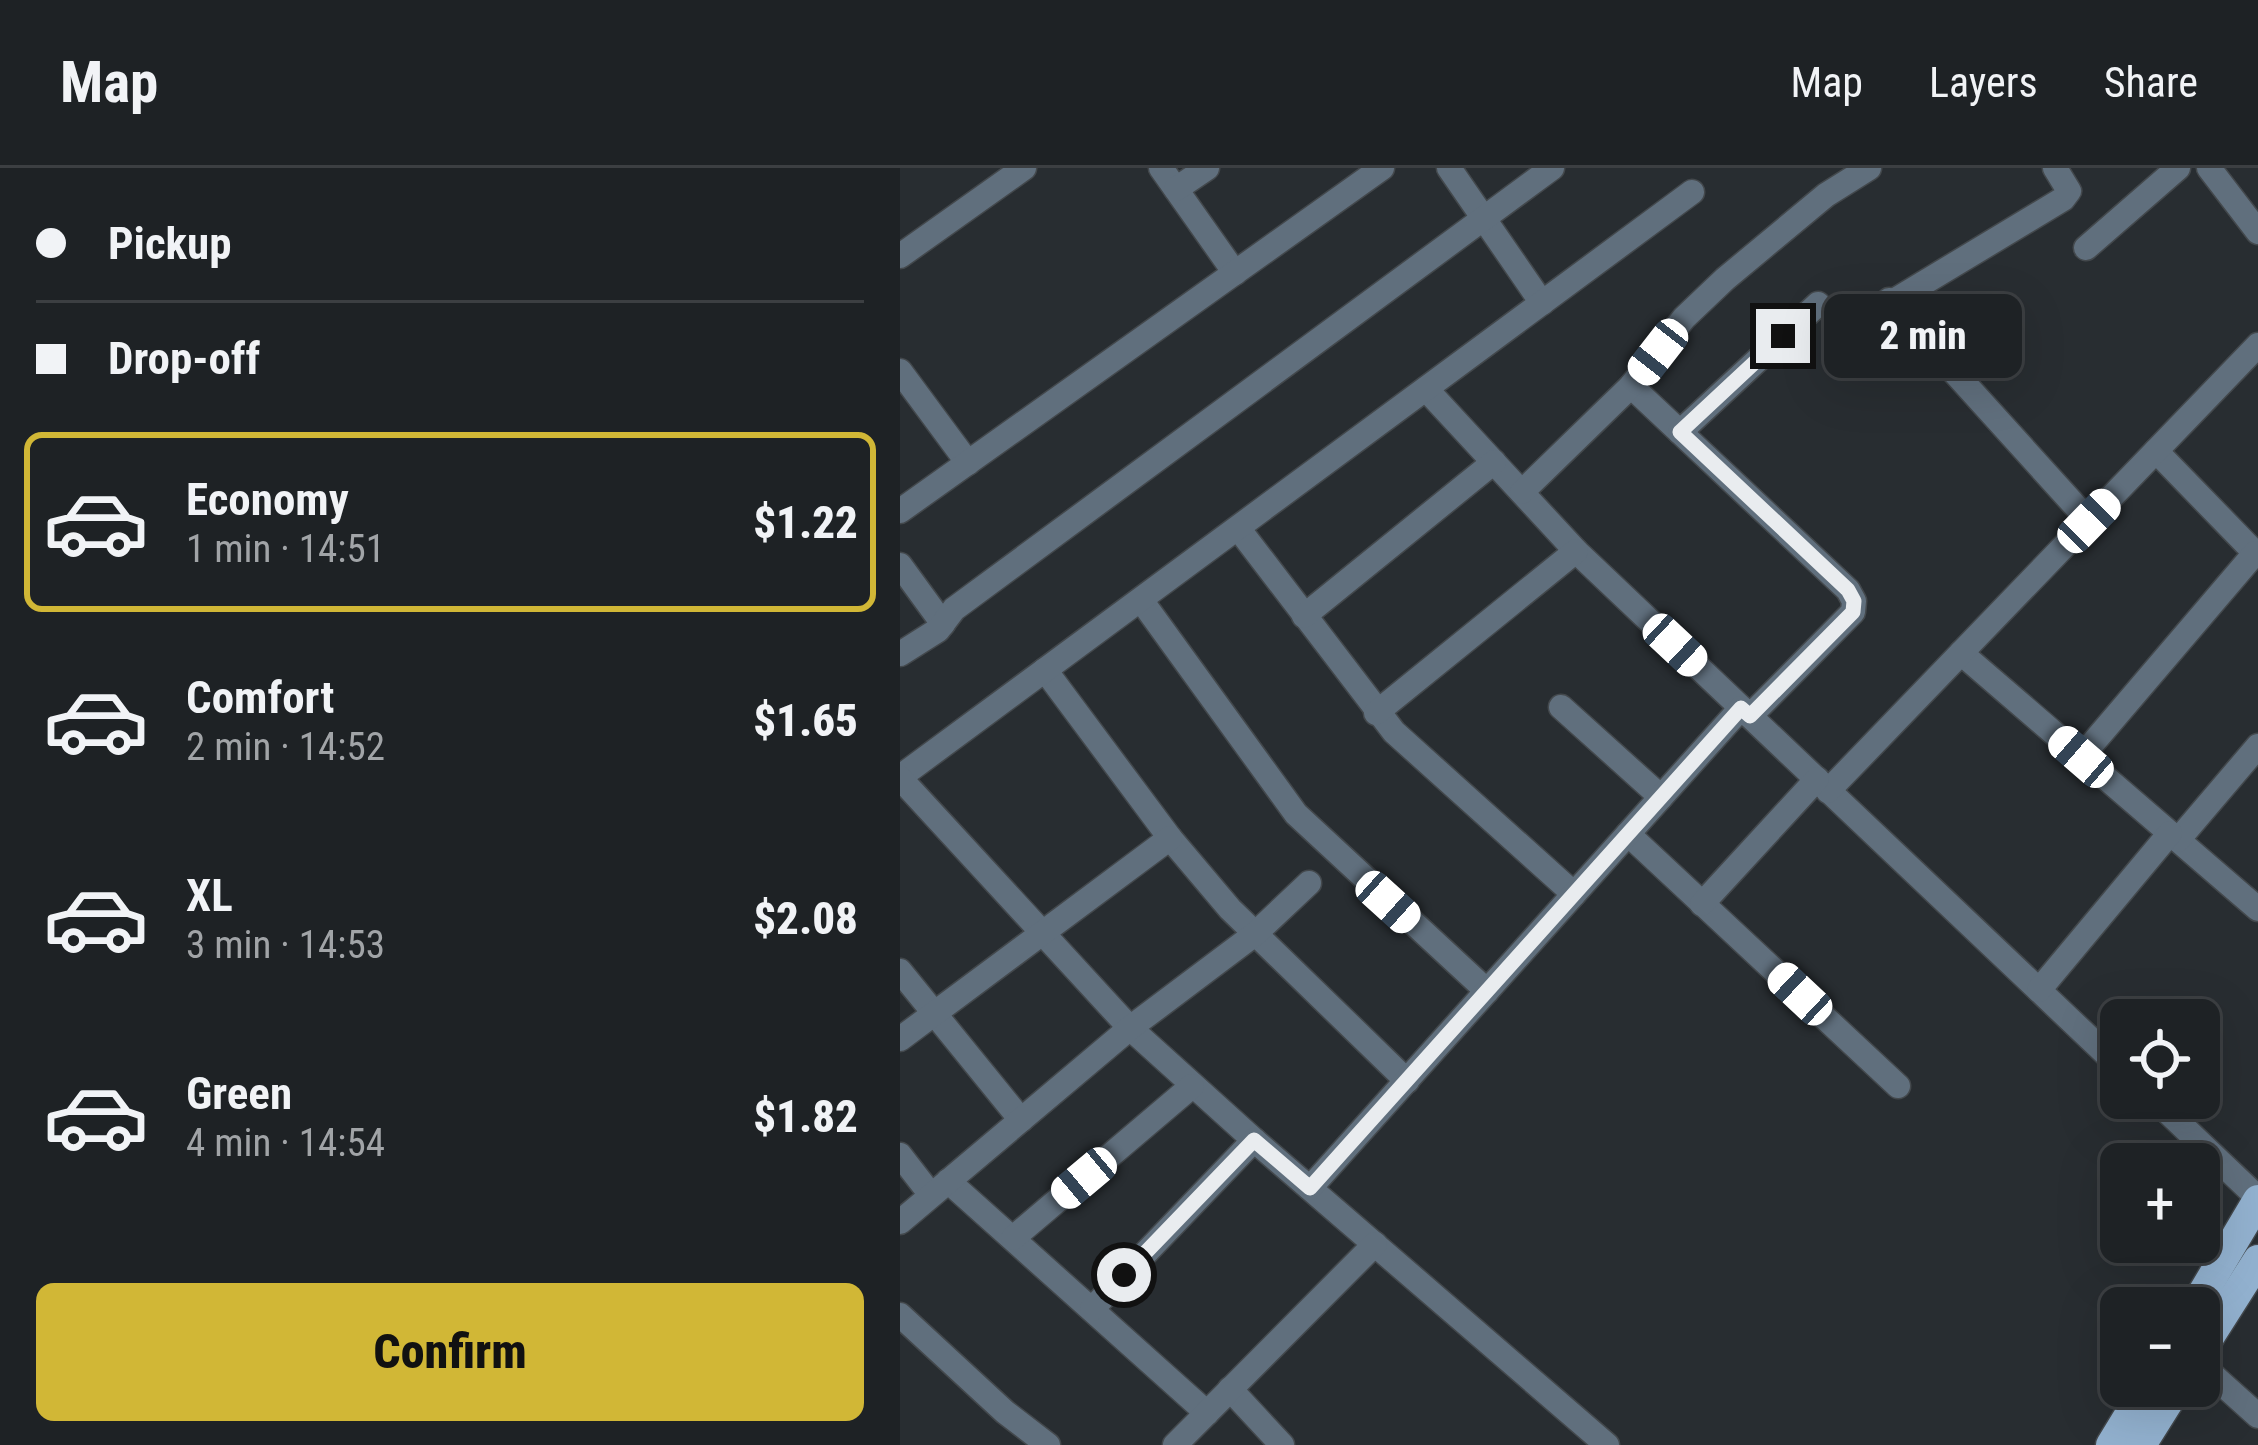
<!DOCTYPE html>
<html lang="en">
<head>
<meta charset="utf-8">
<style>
	:root { --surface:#1e2225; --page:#262a2d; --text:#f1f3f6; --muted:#a1a4a7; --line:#3c3f42; --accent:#d1b736 }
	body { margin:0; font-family:"Roboto Condensed",sans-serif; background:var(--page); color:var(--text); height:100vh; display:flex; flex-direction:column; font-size:45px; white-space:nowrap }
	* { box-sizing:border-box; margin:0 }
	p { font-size:39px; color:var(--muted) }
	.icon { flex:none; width:66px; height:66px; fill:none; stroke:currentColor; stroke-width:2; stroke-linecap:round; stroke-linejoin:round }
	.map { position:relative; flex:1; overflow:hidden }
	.panel { display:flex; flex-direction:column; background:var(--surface); width:900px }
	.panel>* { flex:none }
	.banner { display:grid; align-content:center; height:264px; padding:0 36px; background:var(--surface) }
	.controls { position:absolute; left:1200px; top:831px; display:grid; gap:24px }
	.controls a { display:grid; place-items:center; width:120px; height:120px; border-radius:18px; background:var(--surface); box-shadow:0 12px 48px #0002,0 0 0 3px var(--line); font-size:60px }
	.end { position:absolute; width:54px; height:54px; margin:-27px; border:15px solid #e9ecef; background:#111; box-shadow:0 0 0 6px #111 }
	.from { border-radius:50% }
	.bubble { position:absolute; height:84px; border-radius:18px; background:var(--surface); box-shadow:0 12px 48px #0002,0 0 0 3px var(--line); font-size:39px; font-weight:800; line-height:84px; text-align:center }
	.car { position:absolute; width:36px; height:72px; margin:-36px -18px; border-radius:15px; box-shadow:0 0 9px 3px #0007; background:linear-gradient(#fff 24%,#345 0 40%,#fff 0 76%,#345 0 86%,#fff 0) }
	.banner b { display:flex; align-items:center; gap:42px; height:114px; font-size:45px }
	.banner b+b { border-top:3px solid var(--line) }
	.banner i { width:30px; height:30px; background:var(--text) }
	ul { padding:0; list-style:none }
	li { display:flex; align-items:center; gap:36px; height:180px; margin:0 24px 18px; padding:0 12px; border:6px solid transparent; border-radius:18px }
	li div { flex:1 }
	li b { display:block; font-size:45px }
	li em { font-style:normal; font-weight:800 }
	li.selected { border-color:var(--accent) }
	li>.icon { width:108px; height:108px; stroke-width:1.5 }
	.button { display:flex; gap:24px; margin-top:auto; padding:24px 36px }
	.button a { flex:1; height:138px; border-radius:18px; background:var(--accent); color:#111; font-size:48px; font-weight:800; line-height:138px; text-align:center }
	header { display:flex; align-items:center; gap:72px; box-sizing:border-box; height:168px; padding:0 60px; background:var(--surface); border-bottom:3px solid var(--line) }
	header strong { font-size:57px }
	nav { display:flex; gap:66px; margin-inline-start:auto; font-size:42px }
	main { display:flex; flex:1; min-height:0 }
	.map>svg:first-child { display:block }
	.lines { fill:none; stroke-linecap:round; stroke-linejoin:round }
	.street-casing { stroke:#43484c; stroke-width:27 }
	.primary-casing { stroke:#43484c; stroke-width:33 }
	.street { stroke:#606f7d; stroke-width:24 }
	.primary { stroke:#92b1cf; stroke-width:30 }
	.route { stroke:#e9ecef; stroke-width:15 }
</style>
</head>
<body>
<header>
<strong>Map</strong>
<nav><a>Map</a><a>Layers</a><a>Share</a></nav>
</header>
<main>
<section class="panel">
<div class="banner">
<b><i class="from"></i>Pickup</b>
<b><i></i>Drop-off</b>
</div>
<ul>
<li class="selected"><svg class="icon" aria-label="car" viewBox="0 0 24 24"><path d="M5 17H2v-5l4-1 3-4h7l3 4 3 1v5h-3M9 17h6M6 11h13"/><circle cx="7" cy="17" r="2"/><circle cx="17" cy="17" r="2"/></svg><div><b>Economy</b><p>1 min · 14:51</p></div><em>$1.22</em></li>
<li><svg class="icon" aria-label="car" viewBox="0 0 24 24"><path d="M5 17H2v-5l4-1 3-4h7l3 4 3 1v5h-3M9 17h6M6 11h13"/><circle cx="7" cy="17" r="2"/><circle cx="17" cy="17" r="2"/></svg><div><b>Comfort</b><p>2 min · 14:52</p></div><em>$1.65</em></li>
<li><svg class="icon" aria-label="car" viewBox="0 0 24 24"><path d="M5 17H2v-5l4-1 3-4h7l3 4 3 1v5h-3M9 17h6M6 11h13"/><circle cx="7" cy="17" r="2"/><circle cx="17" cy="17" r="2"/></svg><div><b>XL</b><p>3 min · 14:53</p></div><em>$2.08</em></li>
<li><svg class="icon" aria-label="car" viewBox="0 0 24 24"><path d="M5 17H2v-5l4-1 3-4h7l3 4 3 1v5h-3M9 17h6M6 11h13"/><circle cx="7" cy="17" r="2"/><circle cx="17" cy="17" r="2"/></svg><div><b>Green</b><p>4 min · 14:54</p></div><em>$1.82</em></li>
</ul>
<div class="button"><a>Confirm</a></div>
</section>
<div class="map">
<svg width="1358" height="1277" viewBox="0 0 1358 1277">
	<rect width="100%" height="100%" fill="#282d31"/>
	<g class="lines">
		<g class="street-casing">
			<g id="street">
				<polyline points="261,0 335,105"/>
				<polyline points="549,0 642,135"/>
				<polyline points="1309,0 1358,64"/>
				<polyline points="276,21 307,0"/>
				<polyline points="1186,80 1278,0"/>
				<polyline points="0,88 124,0"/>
				<polyline points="989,132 1189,353"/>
				<polyline points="944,163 1163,31 1169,23 1155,0"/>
				<polyline points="0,203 68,295"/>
				<polyline points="731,218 948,422 954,433 953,444 850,548"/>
				<polyline points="526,221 676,383 1221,900"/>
				<polyline points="780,264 918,136"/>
				<polyline points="1256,283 1358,388"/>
				<polyline points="622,324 731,218 784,150 825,111 926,27 969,0"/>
				<polyline points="0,343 482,0"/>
				<polyline points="338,360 494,564 674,726"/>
				<polyline points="0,397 43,456"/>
				<polyline points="241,432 396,646 587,823"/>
				<polyline points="404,448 594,294"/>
				<polyline points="1061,485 1358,741"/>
				<polyline points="0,486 38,462 54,441 652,0"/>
				<polyline points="145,502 270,670 330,741 507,913"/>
				<polyline points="661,539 761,629"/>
				<polyline points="476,545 676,383"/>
				<polyline points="1181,589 1355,385"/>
				<polyline points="0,609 792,24"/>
				<polyline points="0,610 230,860 354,972 707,1277"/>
				<polyline points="928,623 1358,177"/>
				<polyline points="728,666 998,918"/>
				<polyline points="1278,672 1358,578"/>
				<polyline points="802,736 917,611"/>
				<polyline points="0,803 121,952"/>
				<polyline points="1139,822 1270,665"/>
				<polyline points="0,871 270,670"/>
				<polyline points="1253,930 1358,1030"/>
				<polyline points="0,987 31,1027"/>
				<polyline points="48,1013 307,1245"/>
				<polyline points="410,1020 841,540"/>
				<polyline points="0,1054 230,860 355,766 409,715"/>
				<polyline points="113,1070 292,918"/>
				<polyline points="192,1141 354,972"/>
				<polyline points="0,1147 105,1244 148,1277"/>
				<polyline points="1299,1195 1358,1248"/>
				<polyline points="330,1221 382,1277"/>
				<polyline points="275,1277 475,1076"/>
			</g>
		</g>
		<g class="primary-casing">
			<g id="primary">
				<polyline points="1294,1140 1358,1032"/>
				<polyline points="1299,1185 1358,1092"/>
				<polyline points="1211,1277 1247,1218"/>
				<polyline points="1241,1277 1278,1218"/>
			</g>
		</g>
		<use href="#street" class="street"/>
		<use href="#primary" class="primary"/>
	</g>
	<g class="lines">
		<polyline class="route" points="224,1107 354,972 410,1020 841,540 850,548 953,444 954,433 948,422 780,264 883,168"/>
	</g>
</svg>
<div class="controls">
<a><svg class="icon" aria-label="locate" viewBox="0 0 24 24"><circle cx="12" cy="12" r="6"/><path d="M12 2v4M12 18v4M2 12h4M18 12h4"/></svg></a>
<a>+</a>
<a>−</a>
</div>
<i class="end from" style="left:224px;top:1107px"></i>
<i class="end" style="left:883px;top:168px"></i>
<div class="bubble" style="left:924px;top:126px;width:198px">2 min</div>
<i class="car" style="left:758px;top:184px;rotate:218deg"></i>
<i class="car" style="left:1189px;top:353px;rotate:44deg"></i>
<i class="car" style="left:775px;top:477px;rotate:133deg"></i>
<i class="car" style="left:1181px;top:589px;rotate:311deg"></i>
<i class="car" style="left:488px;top:734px;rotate:132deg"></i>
<i class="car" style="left:900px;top:826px;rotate:313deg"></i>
<i class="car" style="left:184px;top:1010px;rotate:230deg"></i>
</div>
</main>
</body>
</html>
